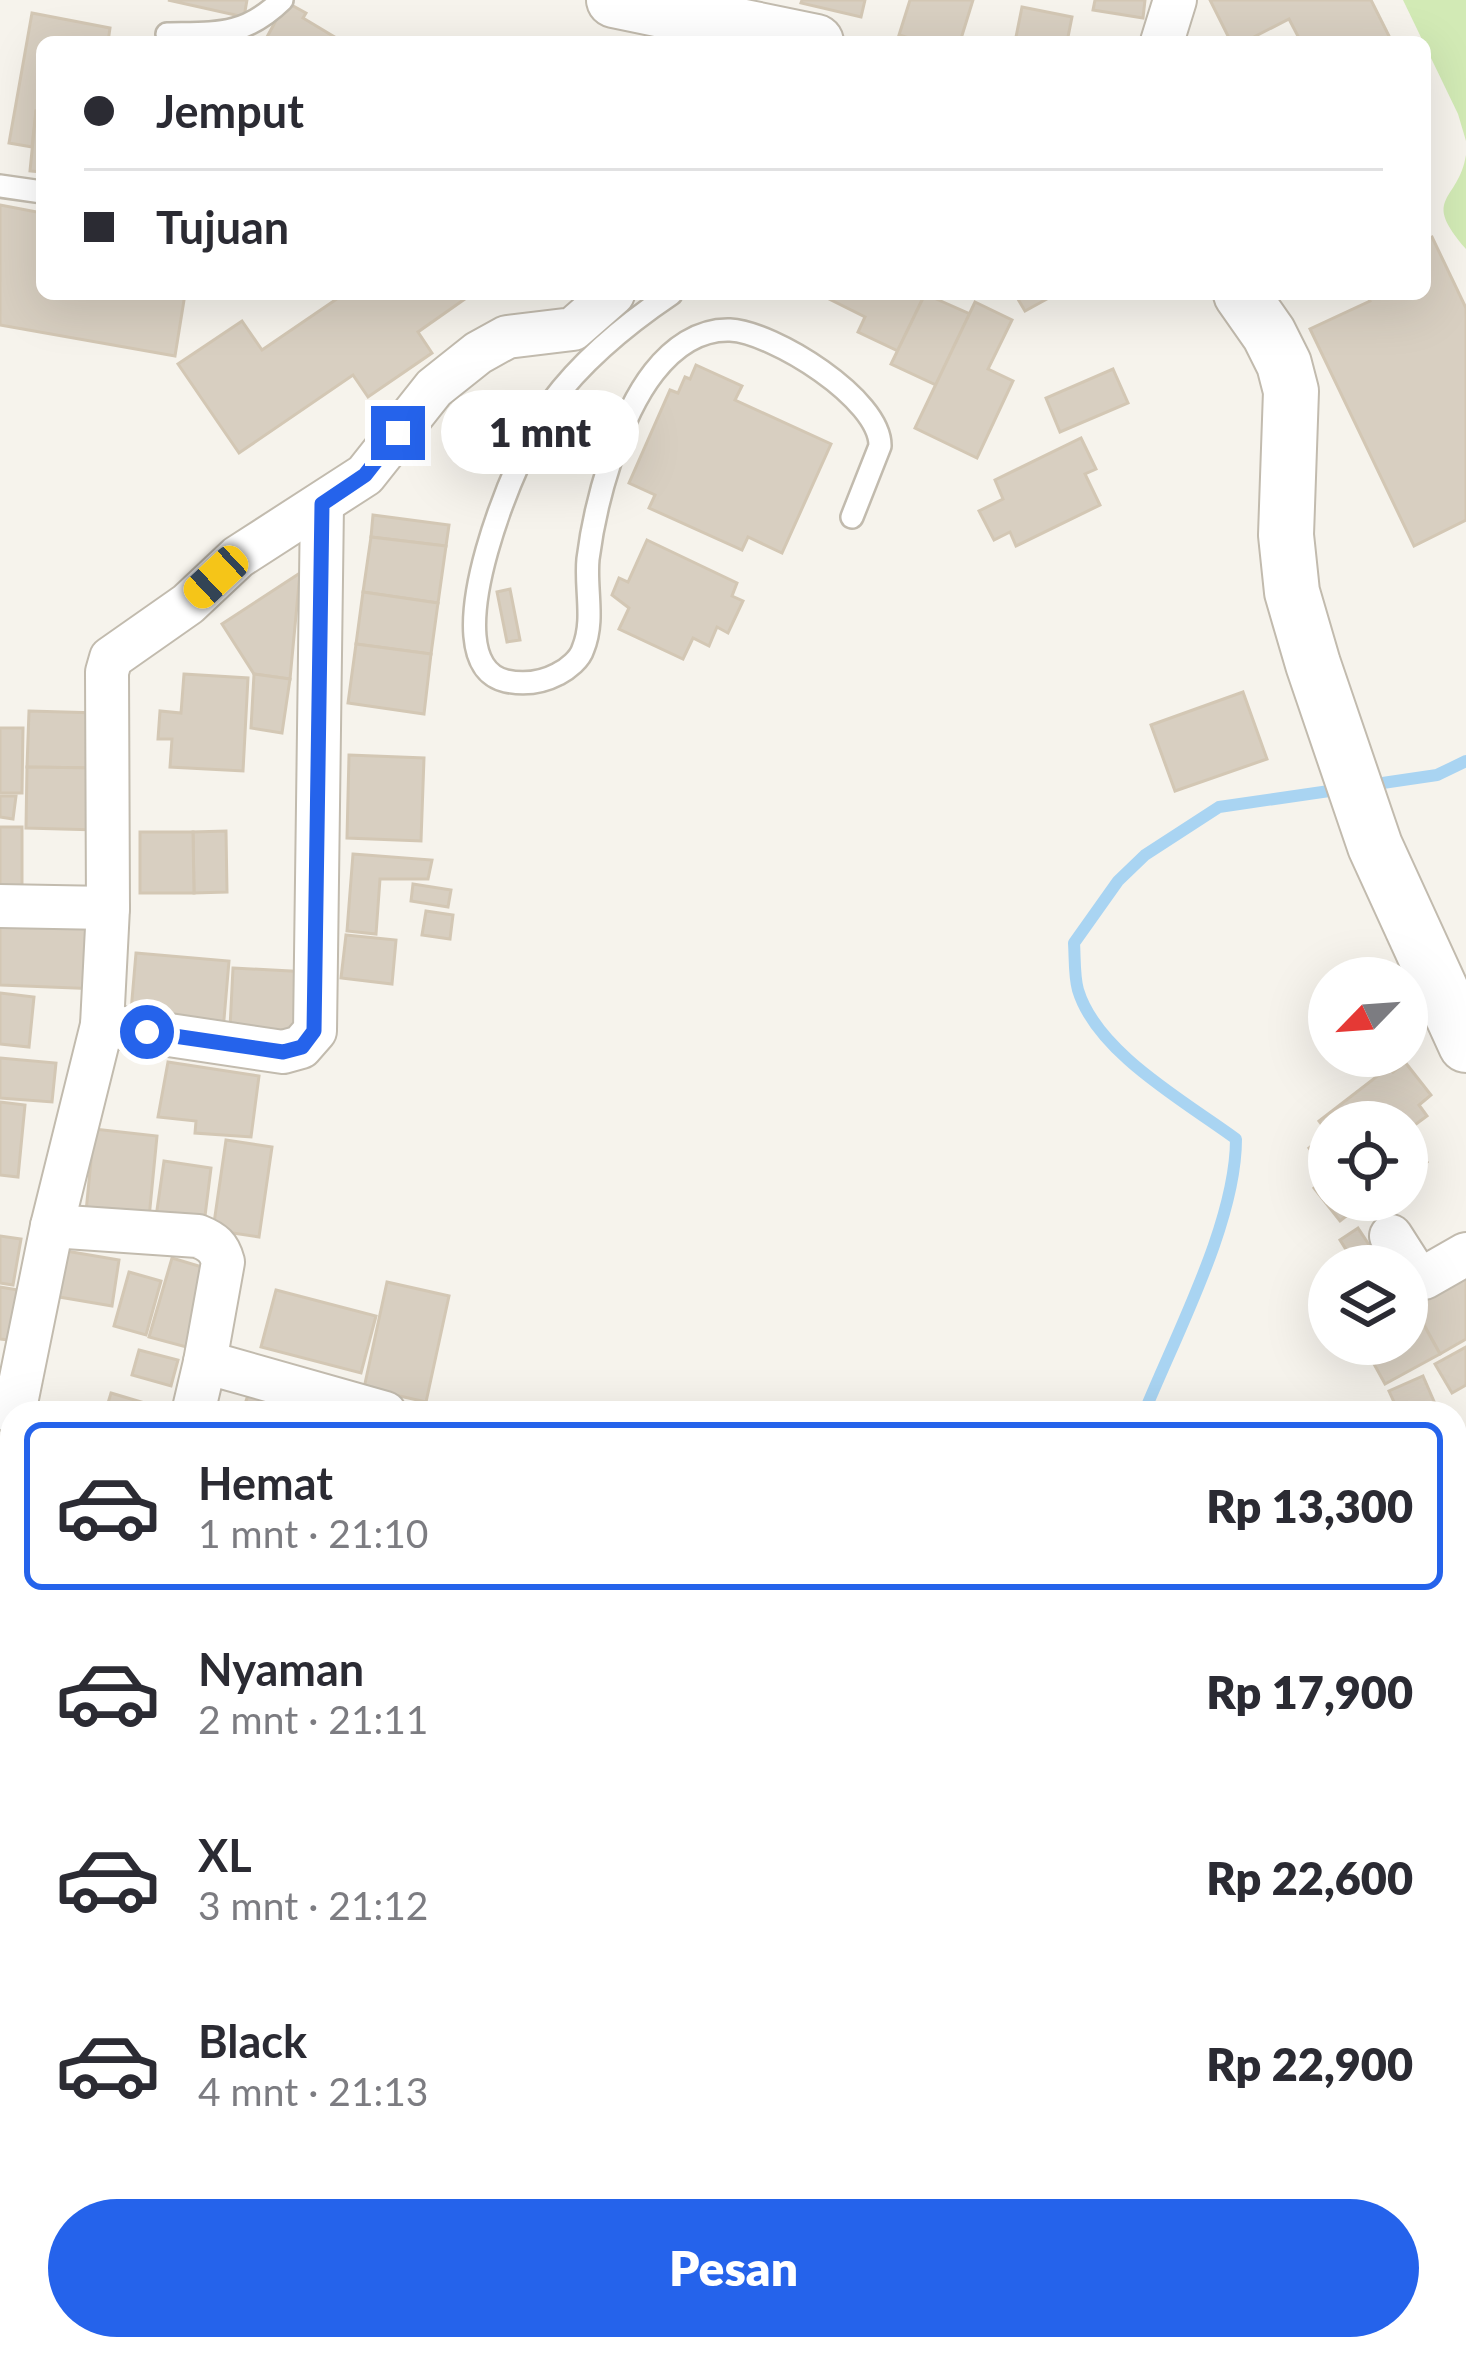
<!DOCTYPE html>
<html lang="id">
<head>
<meta charset="utf-8">
<style>
	:root { --surface:#fff; --page:#f7f7f7; --text:#2b2b33; --muted:#7c7c81; --line:#e1e1e2; --accent:#2563eb }
	body { margin:0; font-family:Lato,sans-serif; background:var(--page); color:var(--text); height:100vh; display:flex; flex-direction:column; font-size:45px; white-space:nowrap }
	* { box-sizing:border-box; margin:0 }
	p { font-size:39px; color:var(--muted) }
	.icon { flex:none; width:66px; height:66px; fill:none; stroke:currentColor; stroke-width:2; stroke-linecap:round; stroke-linejoin:round }
	.map { position:relative; flex:1; overflow:hidden }
	.side { position:absolute; left:0px; top:1401px; width:1467px; height:960px; display:flex; flex-direction:column; background:var(--surface); border-radius:36px 36px 0 0; box-shadow:0 12px 48px #0002 }
	.side>* { flex:none }
	.hud { position:absolute; left:36px; top:36px; width:1395px; height:264px; border-radius:18px; box-shadow:0 12px 48px #0002; display:grid; align-content:center; height:264px; padding:0 48px; background:var(--surface) }
	.needle { width:78px; rotate:245deg }
	.controls { position:absolute; left:1308px; top:957px; display:grid; gap:24px }
	.controls a { display:grid; place-items:center; width:120px; height:120px; border-radius:50%; background:var(--surface); box-shadow:0 12px 48px #0002; font-size:60px }
	.end { position:absolute; width:54px; height:54px; margin:-27px; border:15px solid #2563eb; background:#fff; box-shadow:0 0 0 6px #fff }
	.from { border-radius:50% }
	.bubble { position:absolute; height:84px; border-radius:42px; background:var(--surface); box-shadow:0 12px 48px #0002; font-size:39px; font-weight:800; line-height:84px; text-align:center }
	.car { position:absolute; width:36px; height:72px; margin:-36px -18px; border-radius:15px; box-shadow:0 0 9px 3px #0007; background:linear-gradient(#f5c518 24%,#345 0 40%,#f5c518 0 76%,#345 0 86%,#f5c518 0) }
	.hud b { display:flex; align-items:center; gap:42px; height:114px; font-size:45px }
	.hud b+b { border-top:3px solid var(--line) }
	.hud i { width:30px; height:30px; background:var(--text) }
	ul { padding:21px 0 0; list-style:none }
	li { display:flex; align-items:center; gap:36px; height:168px; margin:0 24px 18px; padding:0 24px; border:6px solid transparent; border-radius:18px }
	li div { flex:1 }
	li b { display:block; font-size:45px }
	li em { font-style:normal; font-weight:800 }
	li.selected { border-color:var(--accent) }
	li>.icon { width:108px; height:108px; stroke-width:1.5 }
	.action { display:flex; gap:24px; margin-top:auto; padding:24px 48px }
	.action a { flex:1; height:138px; border-radius:72px; background:var(--accent); color:#fff; font-size:48px; font-weight:800; line-height:138px; text-align:center }
	.map>svg:first-child { display:block }
	.green { fill:#d2eab5 }
	.lines { fill:none; stroke-linecap:round; stroke-linejoin:round }
	.stream { stroke:#a9d4f2; stroke-width:12 }
	.building { fill:#d8cfc1; stroke:#d3c7b4; stroke-width:3 }
	.service-casing { stroke:#c2bbae; stroke-width:26 }
	.minor-casing { stroke:#c2bbae; stroke-width:46 }
	.tertiary-casing { stroke:#c2bbae; stroke-width:58 }
	.service { stroke:#fff; stroke-width:21 }
	.minor { stroke:#fff; stroke-width:42 }
	.tertiary { stroke:#fff; stroke-width:54 }
	.route { stroke:#2563eb; stroke-width:15 }
</style>
</head>
<body>
<div class="map">
<svg width="1466" height="2361" viewBox="0 0 1466 2361">
	<rect width="100%" height="100%" fill="#f6f3ec"/>
	<g class="green">
		<polygon points="1403,0 1466,0 1466,141 1458,114"/>
		<path d="M1466 155V249C1420 196 1458 203 1466 155Z"/>
	</g>
	<g class="lines">
		<g class="stream">
			<polyline points="1369,785 1437,775 1466,761"/>
			<path d="M1144 1413C1176 1334 1236 1222 1236 1139 1186 1102 1097 1053 1078 990 1074 976 1075 957 1074 943L1118 881 1145 855 1219 807 1343 789"/>
			<polyline points="403,2361 412,2349"/>
		</g>
	</g>
	<g class="building">
		<polygon points="168,0 247,0 244,17"/>
		<polygon points="802,0 865,0 861,17 801,3"/>
		<polygon points="910,0 973,0 960,42 922,42 899,35"/>
		<polygon points="1095,0 1145,0 1143,18 1093,10"/>
		<polygon points="1210,0 1371,0 1392,42 1301,42 1289,19 1244,42 1231,42"/>
		<polygon points="286,2 306,13 303,18 343,42 276,42 267,37"/>
		<polygon points="1022,7 1072,17 1067,42 1015,42"/>
		<polygon points="32,13 110,28 108,42 42,42 42,111 36,111 32,147 9,143"/>
		<polygon points="36,111 42,111 42,172 30,171"/>
		<polygon points="0,205 42,213 42,294 185,294 175,356 0,325"/>
		<polygon points="1432,237 1466,308 1466,520 1414,546 1310,329 1370,301 1367,294 1425,294 1425,241"/>
		<polygon points="344,294 472,294 418,332 432,353 368,397 353,375 239,453 178,364 242,321 262,350"/>
		<polygon points="925,294 898,351 858,332 865,317 821,295"/>
		<polygon points="925,294 970,314 936,385 891,364"/>
		<polygon points="1015,294 1056,294 1025,311"/>
		<polygon points="975,302 1012,320 988,369 1013,381 977,458 915,428"/>
		<polygon points="696,365 742,386 735,400 831,444 782,553 748,537 742,550 649,508 655,495 629,483 670,390 678,393 685,377 690,379"/>
		<polygon points="1113,369 1128,403 1060,432 1046,398"/>
		<polygon points="1081,438 1096,469 1085,474 1100,505 1016,546 1010,532 994,540 979,511 1003,499 995,480"/>
		<polygon points="373,515 449,525 446,546 371,537"/>
		<polygon points="371,537 446,546 438,603 363,592"/>
		<polygon points="647,540 737,583 732,596 743,601 728,633 717,627 709,646 693,638 683,659 619,629 629,608 612,595 619,578 628,582"/>
		<polygon points="300,573 290,679 254,674 222,624"/>
		<polygon points="510,589 520,640 507,642 497,592"/>
		<polygon points="363,592 438,603 431,654 356,644"/>
		<polygon points="356,644 431,654 424,714 348,703"/>
		<polygon points="184,674 248,678 243,771 170,767 172,739 158,739 160,711 181,713"/>
		<polygon points="254,674 290,679 282,733 251,728"/>
		<polygon points="1243,692 1267,759 1175,791 1151,725"/>
		<polygon points="29,711 99,713 98,768 27,767"/>
		<polygon points="0,728 23,728 22,793 0,793"/>
		<polygon points="349,755 424,758 421,841 347,838"/>
		<polygon points="27,767 98,768 97,830 26,828"/>
		<polygon points="0,796 16,796 13,819 0,817"/>
		<rect x="0" y="827" width="22" height="71"/>
		<polygon points="226,831 227,892 194,893 193,832"/>
		<polygon points="140,832 193,832 194,893 140,893"/>
		<polygon points="353,854 432,860 428,879 380,879 376,934 347,931"/>
		<polygon points="413,884 451,890 448,907 411,901"/>
		<polygon points="426,911 453,915 450,939 422,935"/>
		<polygon points="0,924 100,928 98,989 0,985"/>
		<polygon points="346,935 396,940 392,984 341,978"/>
		<polygon points="136,953 229,961 223,1031 130,1023"/>
		<polygon points="233,968 308,972 305,1032 230,1028"/>
		<polygon points="0,993 34,997 29,1047 0,1044"/>
		<polygon points="0,1058 56,1063 52,1102 0,1098"/>
		<polygon points="168,1062 259,1076 251,1137 195,1133 196,1121 158,1117"/>
		<polygon points="1405,1062 1431,1095 1419,1105 1427,1116 1412,1127 1418,1136 1411,1142 1427,1162 1407,1178 1407,1122 1329,1122 1329,1134 1319,1121 1389,1067 1393,1072"/>
		<polygon points="0,1102 25,1105 18,1177 0,1175"/>
		<polygon points="94,1129 157,1136 149,1218 86,1212"/>
		<polygon points="1328,1133 1329,1134 1329,1174 1309,1148"/>
		<polygon points="226,1140 272,1147 259,1237 213,1230"/>
		<polygon points="164,1161 211,1168 204,1224 156,1217"/>
		<polygon points="1329,1177 1329,1200 1367,1200 1340,1221 1314,1188"/>
		<polygon points="1358,1228 1383,1266 1337,1266 1350,1256 1340,1240"/>
		<polygon points="0,1236 21,1239 13,1285 0,1283"/>
		<polygon points="66,1251 119,1260 112,1306 59,1297"/>
		<polygon points="172,1258 212,1270 190,1348 149,1337"/>
		<polygon points="129,1272 161,1281 146,1335 114,1326"/>
		<polygon points="1466,1277 1466,1339 1440,1354 1414,1307"/>
		<polygon points="387,1282 449,1296 426,1402 364,1388"/>
		<polygon points="0,1287 24,1291 17,1341 0,1339"/>
		<polygon points="276,1290 376,1316 361,1373 261,1347"/>
		<polygon points="1414,1307 1440,1354 1385,1384 1363,1344 1407,1344 1407,1311"/>
		<polygon points="1466,1347 1466,1385 1452,1393 1435,1364"/>
		<polygon points="139,1350 178,1360 171,1386 132,1375"/>
		<polygon points="1423,1376 1439,1413 1399,1413 1389,1391"/>
		<polygon points="250,1389 312,1413 242,1413"/>
		<polygon points="111,1393 178,1413 105,1413"/>
		<polygon points="1461,1467 1466,1493 1455,1497 1455,1469"/>
	</g>
	<g class="lines">
		<g class="service-casing">
			<g id="service">
				<path d="M167 34C216 33 244 37 282 0"/>
				<polyline points="0,186 42,192"/>
				<path d="M671 294C628 323 582 361 551 403 520 444 426 663 506 681 525 685 541 683 558 674 568 669 580 659 583 649 595 620 585 589 588 559 595 503 618 418 654 372 672 349 698 329 730 330 773 332 881 399 880 446L852 517"/>
			</g>
		</g>
		<g class="minor-casing">
			<g id="minor">
				<polyline points="1162,42 1175,0"/>
				<polyline points="0,906 108,908"/>
				<polyline points="102,1025 283,1052 301,1047 315,1031 322,504"/>
				<path d="M52 1226 198 1236C213 1242 219 1247 223 1262L205 1362 385 1413"/>
				<polyline points="1391,1236 1414,1272 1424,1278 1466,1254"/>
				<polyline points="14,1413 52,1226 102,1025 108,908 107,672 111,658 188,604 238,557 365,475 434,388 478,353 507,337 573,329 613,294"/>
				<polyline points="193,1413 205,1362"/>
			</g>
		</g>
		<g class="tertiary-casing">
			<g id="tertiary">
				<polyline points="614,0 816,42"/>
				<polyline points="1241,294 1269,334 1284,364 1291,391 1286,535 1292,592 1313,664 1375,846 1466,1045"/>
			</g>
		</g>
		<use href="#service" class="service"/>
		<use href="#minor" class="minor"/>
		<use href="#tertiary" class="tertiary"/>
	</g>
	<g class="lines">
		<polyline class="route" points="147,1032 283,1052 302,1047 314,1031 322,504 365,475 398,433"/>
	</g>
</svg>
<div class="controls">
<a><svg class="needle" viewBox="-14 -14 28 28"><path d="M0-13l5 13h-10z" fill="#e53935"/><path d="M0 13l5-13h-10z" fill="#7c7c81"/></svg></a>
<a><svg class="icon" aria-label="locate" viewBox="0 0 24 24"><circle cx="12" cy="12" r="6"/><path d="M12 2v4M12 18v4M2 12h4M18 12h4"/></svg></a>
<a><svg class="icon" aria-label="layers" viewBox="0 0 24 24"><path d="M12 4l9 5-9 5-9-5zM3 14l9 5 9-5"/></svg></a>
</div>
<i class="end from" style="left:147px;top:1032px"></i>
<i class="end" style="left:398px;top:433px"></i>
<div class="bubble" style="left:441px;top:390px;width:198px">1 mnt</div>
<i class="car" style="left:216px;top:577px;rotate:227deg"></i>
<div class="hud">
<b><i class="from"></i>Jemput</b>
<b><i></i>Tujuan</b>
</div>
<section class="side">
<ul>
<li class="selected"><svg class="icon" aria-label="car" viewBox="0 0 24 24"><path d="M5 17H2v-5l4-1 3-4h7l3 4 3 1v5h-3M9 17h6M6 11h13"/><circle cx="7" cy="17" r="2"/><circle cx="17" cy="17" r="2"/></svg><div><b>Hemat</b><p>1 mnt · 21:10</p></div><em>Rp 13,300</em></li>
<li><svg class="icon" aria-label="car" viewBox="0 0 24 24"><path d="M5 17H2v-5l4-1 3-4h7l3 4 3 1v5h-3M9 17h6M6 11h13"/><circle cx="7" cy="17" r="2"/><circle cx="17" cy="17" r="2"/></svg><div><b>Nyaman</b><p>2 mnt · 21:11</p></div><em>Rp 17,900</em></li>
<li><svg class="icon" aria-label="car" viewBox="0 0 24 24"><path d="M5 17H2v-5l4-1 3-4h7l3 4 3 1v5h-3M9 17h6M6 11h13"/><circle cx="7" cy="17" r="2"/><circle cx="17" cy="17" r="2"/></svg><div><b>XL</b><p>3 mnt · 21:12</p></div><em>Rp 22,600</em></li>
<li><svg class="icon" aria-label="car" viewBox="0 0 24 24"><path d="M5 17H2v-5l4-1 3-4h7l3 4 3 1v5h-3M9 17h6M6 11h13"/><circle cx="7" cy="17" r="2"/><circle cx="17" cy="17" r="2"/></svg><div><b>Black</b><p>4 mnt · 21:13</p></div><em>Rp 22,900</em></li>
</ul>
<div class="action"><a>Pesan</a></div>
</section>
</div>
</body>
</html>
